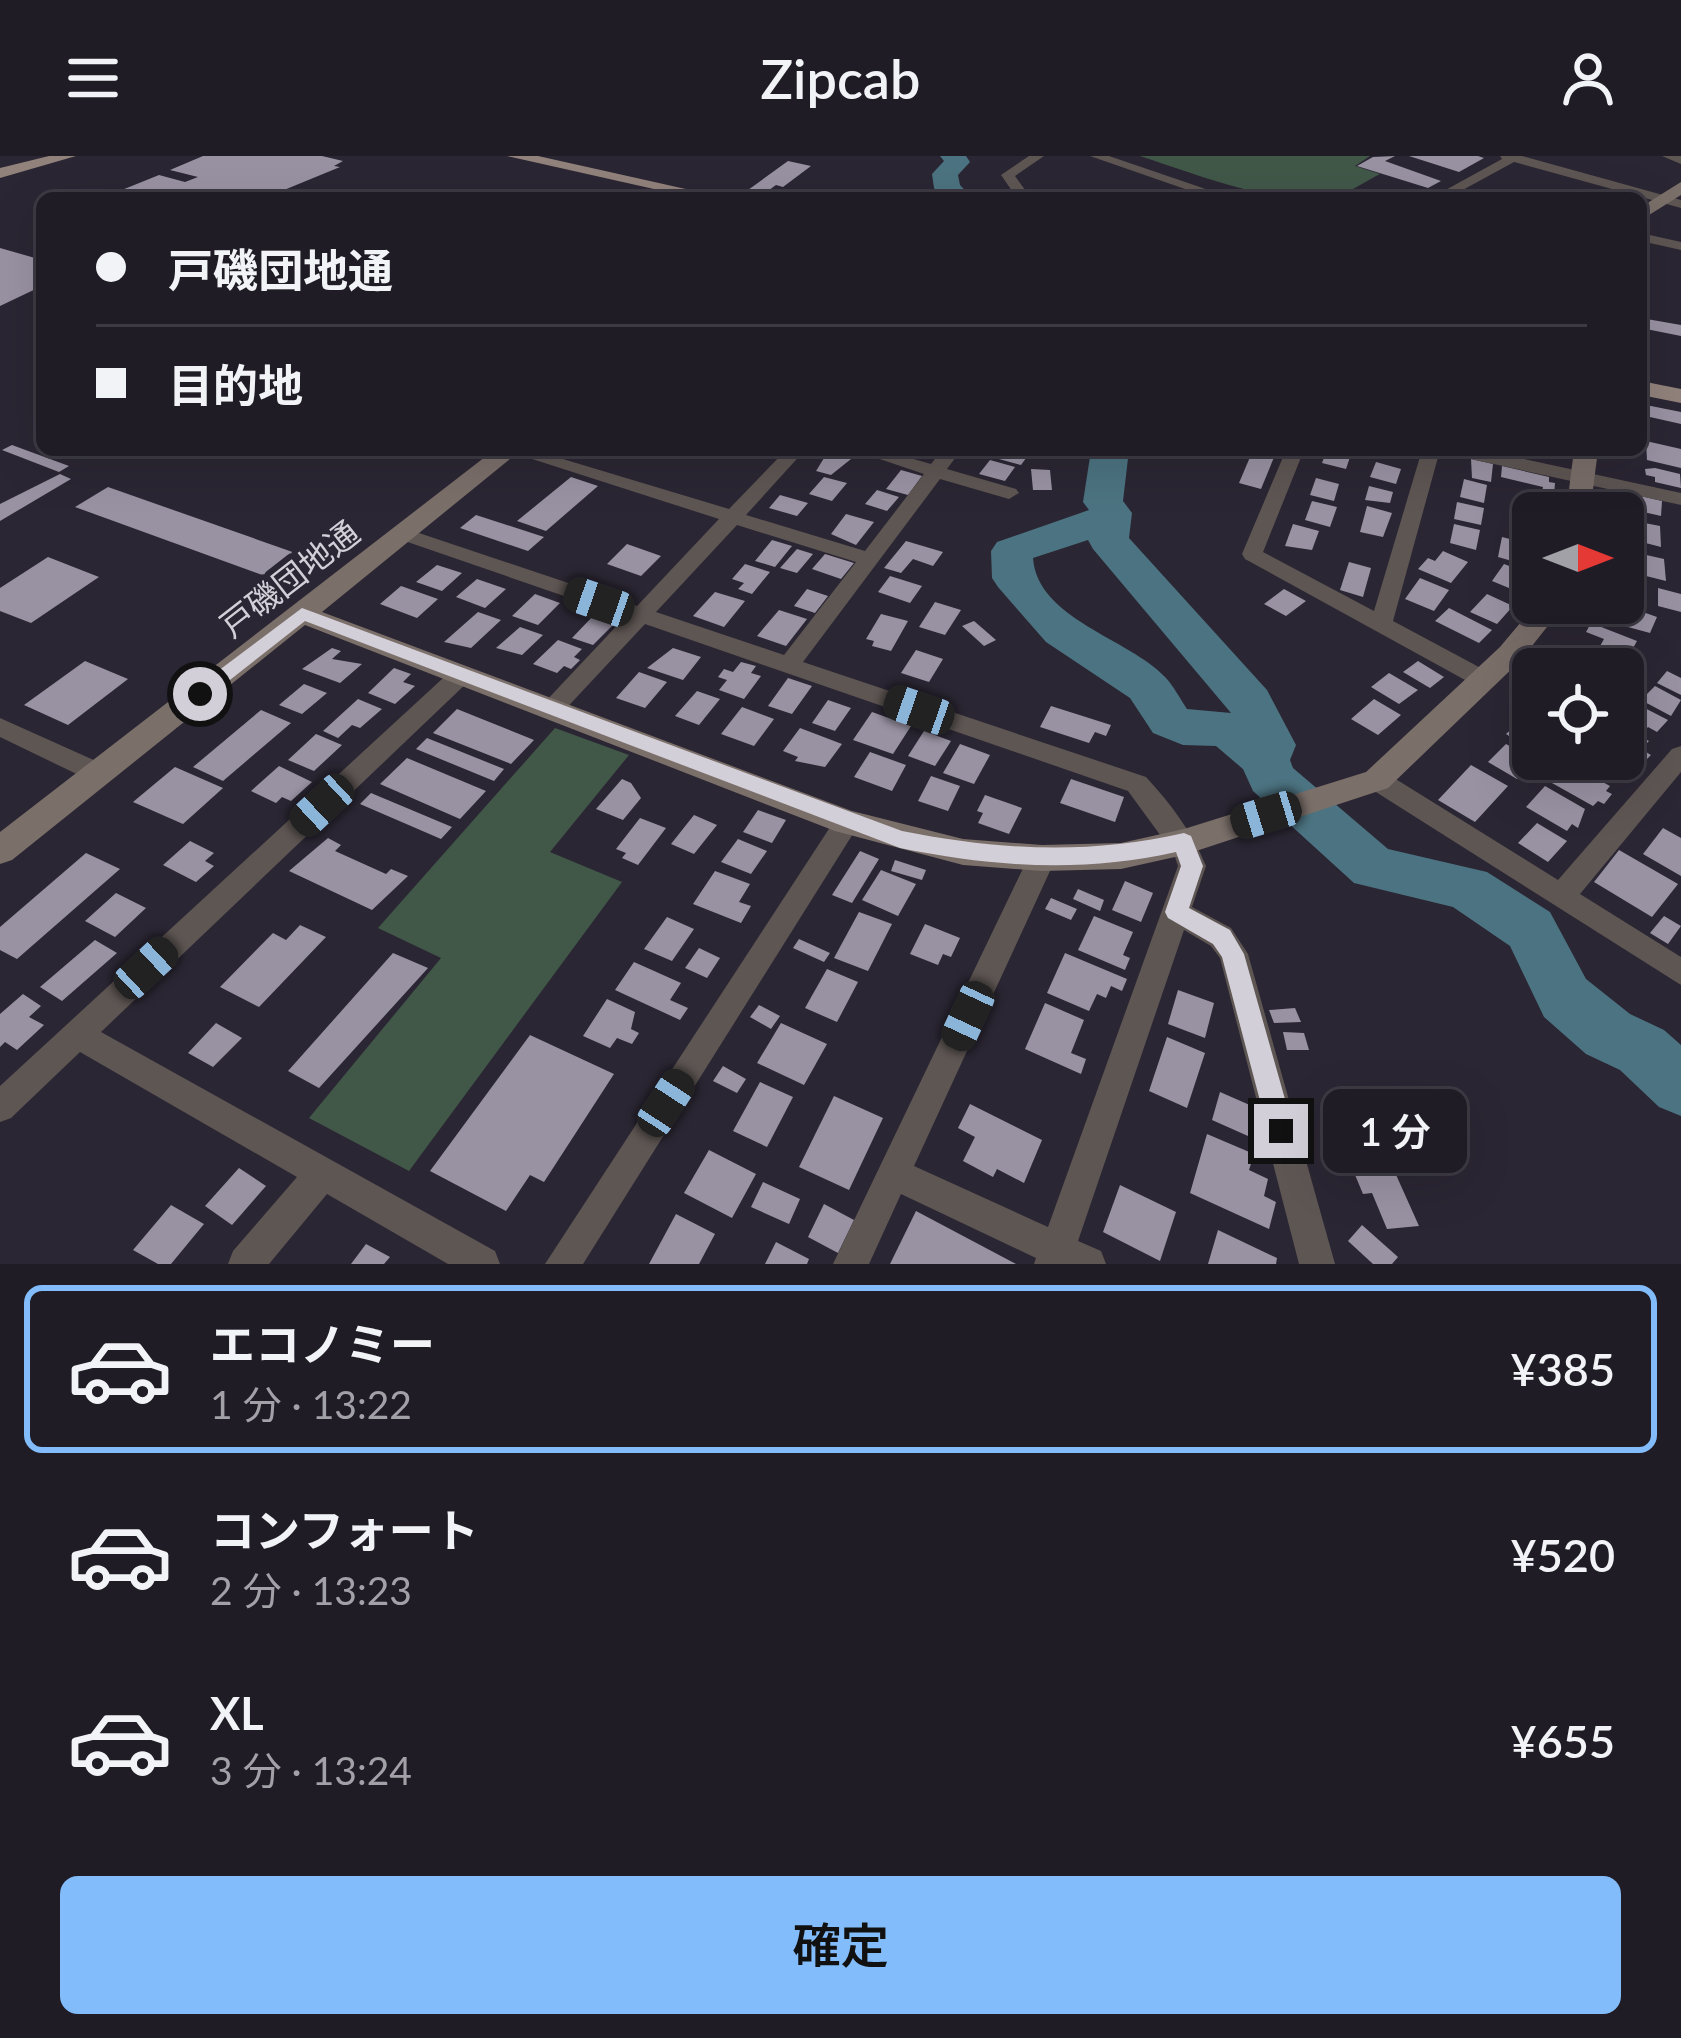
<!DOCTYPE html>
<html lang="ja">
<head>
<meta charset="utf-8">
<style>
	:root { --surface:#201c26; --page:#28252e; --text:#f1f3f6; --muted:#a2a1a7; --line:#3d3a43; --accent:#82bcfa }
	body { margin:0; font-family:Lato,"Noto Sans JP",sans-serif; background:var(--page); color:var(--text); height:100vh; display:flex; flex-direction:column; font-size:45px; white-space:nowrap }
	* { box-sizing:border-box; margin:0 }
	p { font-size:39px; color:var(--muted) }
	.icon { flex:none; width:66px; height:66px; fill:none; stroke:currentColor; stroke-width:2; stroke-linecap:round; stroke-linejoin:round }
	.map { position:relative; height:1108px; overflow:hidden }
	.sheet { display:flex; flex-direction:column; background:var(--surface); flex:1 }
	.sheet>* { flex:none }
	.banner { position:absolute; left:36px; top:36px; width:1611px; height:264px; border-radius:18px; box-shadow:0 12px 48px #0002,0 0 0 3px var(--line); display:grid; align-content:center; height:264px; padding:0 60px; background:var(--surface) }
	.needle { width:78px; rotate:90deg }
	.controls { position:absolute; left:1512px; top:336px; display:grid; gap:24px }
	.controls a { display:grid; place-items:center; width:132px; height:132px; border-radius:18px; background:var(--surface); box-shadow:0 12px 48px #0002,0 0 0 3px var(--line); font-size:60px }
	.end { position:absolute; width:54px; height:54px; margin:-27px; border:15px solid #d3cfd8; background:#111; box-shadow:0 0 0 6px #111 }
	.from { border-radius:50% }
	.bubble { position:absolute; height:84px; border-radius:18px; background:var(--surface); box-shadow:0 12px 48px #0002,0 0 0 3px var(--line); font-size:39px; font-weight:600; line-height:84px; text-align:center }
	.car { position:absolute; width:36px; height:72px; margin:-36px -18px; border-radius:15px; box-shadow:0 0 9px 3px #0007; background:linear-gradient(#222 24%,#8ab4d8 0 40%,#222 0 76%,#8ab4d8 0 86%,#222 0) }
	.banner b { display:flex; align-items:center; gap:42px; height:114px; font-size:45px }
	.banner b+b { border-top:3px solid var(--line) }
	.banner i { width:30px; height:30px; background:var(--text) }
	ul { padding:21px 0 0; list-style:none }
	li { display:flex; align-items:center; gap:36px; height:168px; margin:0 24px 18px; padding:0 36px; border:6px solid transparent; border-radius:18px }
	li div { flex:1 }
	li b { display:block; font-size:45px }
	li em { font-style:normal; font-weight:600 }
	li.active { border-color:var(--accent) }
	li>.icon { width:108px; height:108px; stroke-width:1.5 }
	.button { display:flex; gap:24px; margin-top:auto; padding:24px 60px }
	.button a { flex:1; height:138px; border-radius:18px; background:var(--accent); color:#111; font-size:48px; font-weight:600; line-height:138px; text-align:center }
	header { display:flex; justify-content:space-between; align-items:center; height:156px; padding:0 60px; background:var(--surface); font-size:54px; font-weight:600 }
	.map>svg:first-child { display:block }
	.green { fill:#415849 }
	.lines { fill:none; stroke-linecap:round; stroke-linejoin:round }
	.river { fill:#4c7381; fill-rule:evenodd }
	.building { fill:#9992a3 }
	.street { fill:#5e5653; fill-rule:evenodd }
	.secondary { fill:#7b6f6a; fill-rule:evenodd }
	.primary { fill:#92827c; fill-rule:evenodd }
	.route { fill:#d3cfd8 }
	.labels { text-anchor:middle; dominant-baseline:central; stroke-width:12; stroke-linejoin:round; paint-order:stroke }
	.street-label { font-size:33px; fill:#d3cfd8; stroke:#2b2633 }
</style>
</head>
<body>
<header><svg class="icon" aria-label="menu" viewBox="0 0 24 24"><path d="M4 6h16M4 12h16M4 18h16"/></svg>Zipcab<svg class="icon" aria-label="person" viewBox="0 0 24 24"><circle cx="12" cy="8" r="4"/><path d="M4 21q1-7 8-7t8 7"/></svg></header>
<div class="map">
<svg width="1681" height="1108" viewBox="0 0 1681 1108">
	<rect width="100%" height="100%" fill="#2b2633"/>
	<g class="green">
		<path d="M1140 0H1370L1355 10 1380 18C1366 25 1352 35 1337 40 1292 56 1186 15 1140 0Z"/>
		<polygon points="555,572 629,599 550,696 622,726 409,1015 309,962 441,802 378,772"/>
	</g>
	<g class="lines">
		<g class="river">
			<polygon points="940,0 966,0 970,6 958,19 960,29 972,42 943,42 934,32 932,18 944,5"/>
			<path d="M1091 294H1129L1123 345 1132 357 1129 382 1267 534 1296 589 1290 604 1293 612 1388 693 1487 716 1550 756 1586 823 1630 858 1664 874 1681 889V960L1659 951 1620 914 1586 898 1544 861 1510 790 1453 751 1354 727 1253 635 1243 613 1216 590 1183 589 1153 577 1130 542 1046 486 998 431 992 422 991 395 997 386 1089 354 1083 346ZM1088 384 1093 393 1231 557 1187 553C1180 543 1174 530 1165 521 1130 483 1037 463 1033 402Z"/>
		</g>
	</g>
	<g class="building">
		<polygon points="203,0 322,0 343,5 334,10 340,11 267,41 102,42 159,19 185,26 198,21 170,14"/>
		<polygon points="1395,0 1385,5 1441,25 1428,32 1357,10 1373,1"/>
		<polygon points="1409,0 1478,0 1484,2 1459,16"/>
		<polygon points="788,5 811,10 783,31 776,29 765,37 748,34"/>
		<polygon points="0,92 42,104 42,130 0,150"/>
		<polygon points="1641,162 1681,169 1681,180 1641,172"/>
		<polygon points="1641,248 1681,256 1681,268 1641,259"/>
		<polygon points="1646,285 1681,293 1681,312 1647,304"/>
		<polygon points="12,289 69,310 59,316 2,294"/>
		<polygon points="829,294 838,294 856,299 831,319 816,315"/>
		<polygon points="993,294 1032,294 1021,309 988,300"/>
		<polygon points="1253,294 1277,294 1261,333 1239,327"/>
		<polygon points="1327,294 1351,298 1346,313 1322,307"/>
		<polygon points="1471,303 1493,308 1491,326 1472,322"/>
		<polygon points="990,304 1015,311 1005,325 979,318"/>
		<polygon points="1376,306 1401,313 1396,328 1370,321"/>
		<polygon points="1502,310 1549,321 1549,326 1555,327 1554,339 1542,336 1543,331 1501,321"/>
		<polygon points="1655,312 1680,318 1681,332 1655,326 1655,321 1646,319 1645,313"/>
		<polygon points="1031,313 1050,314 1052,334 1033,334"/>
		<polygon points="901,314 922,320 908,339 886,333"/>
		<polygon points="60,318 71,323 0,365 0,348"/>
		<polygon points="571,321 598,330 546,375 517,365"/>
		<polygon points="824,321 847,327 832,345 809,338"/>
		<polygon points="1316,322 1339,328 1334,345 1310,339"/>
		<polygon points="1464,323 1487,329 1484,347 1460,341"/>
		<polygon points="1369,330 1393,336 1390,347 1365,344"/>
		<polygon points="108,331 321,406 290,429 75,351"/>
		<polygon points="877,334 899,341 887,355 865,348"/>
		<polygon points="1520,336 1546,342 1545,357 1518,355"/>
		<polygon points="1623,336 1662,345 1661,360 1622,351"/>
		<polygon points="780,339 808,347 797,360 769,352"/>
		<polygon points="1312,345 1337,351 1330,371 1305,364"/>
		<polygon points="1457,346 1484,352 1481,369 1454,363"/>
		<polygon points="1367,350 1392,357 1383,381 1360,376"/>
		<polygon points="846,358 874,366 856,389 831,378"/>
		<polygon points="476,359 544,381 528,395 460,372"/>
		<polygon points="1629,364 1660,370 1661,391 1630,383"/>
		<polygon points="1293,368 1319,375 1312,394 1285,390"/>
		<polygon points="1454,368 1480,374 1476,394 1450,387"/>
		<polygon points="1502,381 1533,389 1533,411 1498,401"/>
		<polygon points="772,384 792,390 775,411 755,405"/>
		<polygon points="906,385 943,396 933,410 913,403 901,417 884,412"/>
		<polygon points="627,388 661,400 641,420 607,408"/>
		<polygon points="797,393 813,398 797,417 780,412"/>
		<polygon points="1443,395 1468,406 1451,427 1418,413 1428,402 1435,405"/>
		<polygon points="1633,396 1664,403 1666,425 1634,417"/>
		<polygon points="825,398 854,407 841,423 812,413"/>
		<polygon points="48,401 99,421 31,467 0,455 0,432"/>
		<polygon points="1349,406 1371,412 1363,441 1340,434"/>
		<polygon points="745,408 770,416 752,438 738,433 744,427 732,423"/>
		<polygon points="1504,408 1533,419 1532,429 1527,428 1521,437 1492,425"/>
		<polygon points="437,409 462,417 442,435 416,426"/>
		<polygon points="890,420 922,430 910,447 878,436"/>
		<polygon points="1420,422 1449,434 1434,455 1405,443"/>
		<polygon points="1623,422 1646,428 1646,448 1623,442"/>
		<polygon points="477,423 506,433 485,452 456,441"/>
		<polygon points="401,430 438,443 417,462 380,448"/>
		<polygon points="1658,432 1681,438 1681,456 1658,450"/>
		<polygon points="807,433 828,440 815,457 794,450"/>
		<polygon points="1284,433 1306,445 1286,460 1264,448"/>
		<polygon points="715,436 745,445 724,471 693,460"/>
		<polygon points="535,438 560,447 538,469 512,460"/>
		<polygon points="1487,438 1513,450 1497,468 1470,456"/>
		<polygon points="935,446 961,454 945,479 919,471"/>
		<polygon points="1626,450 1657,461 1650,477 1617,468"/>
		<polygon points="1449,452 1492,474 1479,487 1435,465"/>
		<polygon points="779,454 807,463 786,490 757,480"/>
		<polygon points="478,456 501,464 471,492 444,486"/>
		<polygon points="881,458 908,465 891,495 872,490 874,485 866,483"/>
		<polygon points="594,459 615,467 593,489 572,482"/>
		<polygon points="974,465 996,484 984,490 962,470"/>
		<polygon points="1591,467 1637,485 1627,503 1599,492 1604,483 1586,476"/>
		<polygon points="520,471 543,479 522,499 496,492"/>
		<polygon points="558,484 582,493 574,501 580,504 571,513 564,510 557,517 533,508"/>
		<polygon points="332,492 341,495 332,503 362,508 340,527 302,513"/>
		<polygon points="673,492 701,501 683,524 647,512"/>
		<polygon points="916,494 943,503 929,526 901,517"/>
		<polygon points="1589,496 1618,510 1573,513"/>
		<polygon points="85,505 128,523 68,569 24,549"/>
		<polygon points="1418,505 1444,521 1430,532 1403,516"/>
		<polygon points="741,506 756,510 751,517 761,520 744,543 719,534 727,524 718,521 724,513 733,516"/>
		<polygon points="394,512 411,518 403,526 415,530 395,548 368,537"/>
		<polygon points="1667,515 1681,522 1681,539 1657,527"/>
		<polygon points="639,516 667,526 645,552 616,542"/>
		<polygon points="1389,517 1418,534 1399,548 1371,531"/>
		<polygon points="788,522 812,530 792,558 768,550"/>
		<polygon points="304,528 327,537 302,558 279,549"/>
		<polygon points="1655,530 1681,544 1671,560 1641,544"/>
		<polygon points="697,535 720,543 699,569 675,560"/>
		<polygon points="358,543 382,553 360,572 352,569 338,582 323,575"/>
		<polygon points="1374,543 1401,559 1378,579 1351,563"/>
		<polygon points="828,544 851,552 835,575 812,567"/>
		<polygon points="1635,547 1668,564 1657,576 1648,571 1642,577 1623,566 1623,559"/>
		<polygon points="1051,550 1111,569 1106,580 1095,576 1089,587 1040,571"/>
		<polygon points="742,551 774,563 754,590 721,578"/>
		<polygon points="457,553 534,584 511,608 433,577"/>
		<polygon points="261,554 291,567 223,625 193,611"/>
		<polygon points="872,556 911,570 893,598 853,584"/>
		<polygon points="1525,561 1533,566 1533,595 1506,578"/>
		<polygon points="800,572 842,588 825,611 795,605 798,601 783,595"/>
		<polygon points="1623,572 1649,585 1641,593 1651,599 1643,607 1623,603"/>
		<polygon points="924,575 951,585 935,610 908,600"/>
		<polygon points="316,578 342,589 314,615 288,604"/>
		<polygon points="427,582 504,613 494,625 416,593"/>
		<polygon points="960,588 990,599 974,628 943,617"/>
		<polygon points="1506,588 1534,604 1517,623 1488,606"/>
		<polygon points="870,596 906,609 892,635 854,621"/>
		<polygon points="407,602 486,635 460,663 380,628"/>
		<polygon points="1573,603 1608,603 1625,613 1612,626"/>
		<polygon points="1569,608 1610,630 1606,635 1612,638 1604,648 1598,645 1593,650 1552,627"/>
		<polygon points="1471,609 1508,630 1475,666 1438,644"/>
		<polygon points="279,610 312,626 291,645 282,641 276,647 251,635"/>
		<polygon points="175,611 223,632 183,668 133,646"/>
		<polygon points="931,620 960,630 948,655 918,645"/>
		<polygon points="622,623 631,627 641,642 623,664 596,653"/>
		<polygon points="1071,623 1124,641 1115,666 1060,647"/>
		<polygon points="1545,630 1585,653 1578,672 1572,668 1567,675 1526,651"/>
		<polygon points="371,637 452,671 441,683 360,648"/>
		<polygon points="985,639 1022,652 1009,678 978,667 983,657 977,655"/>
		<polygon points="758,654 786,664 772,687 743,676"/>
		<polygon points="694,659 717,669 694,698 671,688"/>
		<polygon points="640,662 666,672 638,709 622,702 626,697 616,693"/>
		<polygon points="1537,667 1567,685 1548,706 1518,687"/>
		<polygon points="1663,672 1681,682 1681,720 1643,698"/>
		<polygon points="328,682 341,689 335,695 386,718 391,713 408,720 372,754 289,715"/>
		<polygon points="738,683 767,695 751,718 721,706"/>
		<polygon points="190,685 214,697 205,705 214,710 196,726 163,709"/>
		<polygon points="1619,694 1678,728 1652,761 1594,726"/>
		<polygon points="860,695 879,703 852,747 832,739"/>
		<polygon points="86,697 120,713 17,803 0,794 0,771"/>
		<polygon points="895,704 926,714 922,724 891,715"/>
		<polygon points="881,714 916,728 898,760 862,744"/>
		<polygon points="715,715 750,728 739,746 751,750 741,767 693,748"/>
		<polygon points="1125,725 1153,737 1141,766 1112,754"/>
		<polygon points="1078,733 1104,744 1100,755 1073,743"/>
		<polygon points="116,737 146,752 115,781 85,765"/>
		<polygon points="1051,742 1077,753 1071,764 1045,753"/>
		<polygon points="859,756 892,768 868,815 834,802"/>
		<polygon points="1094,760 1133,776 1123,799 1130,802 1125,814 1078,794"/>
		<polygon points="1664,760 1681,770 1668,788 1650,777"/>
		<polygon points="667,761 694,773 672,805 644,793"/>
		<polygon points="925,768 960,782 951,801 943,798 938,809 910,798"/>
		<polygon points="300,769 326,781 259,851 220,831 273,777 286,784"/>
		<polygon points="799,783 830,797 824,806 793,792"/>
		<polygon points="95,784 117,797 62,845 40,831"/>
		<polygon points="699,792 720,802 707,822 685,812"/>
		<polygon points="393,797 428,812 319,932 288,915"/>
		<polygon points="1065,797 1127,823 1122,835 1111,830 1106,842 1097,838 1089,855 1047,837"/>
		<polygon points="634,806 681,827 670,844 688,852 680,864 615,834"/>
		<polygon points="827,813 858,826 837,866 805,852"/>
		<polygon points="1178,834 1214,847 1205,882 1168,868"/>
		<polygon points="23,838 41,850 29,861 44,869 17,894 5,886 0,891 0,858"/>
		<polygon points="607,843 635,856 631,873 639,877 632,888 617,882 610,892 583,880"/>
		<polygon points="1045,847 1084,864 1071,897 1086,903 1081,918 1025,893"/>
		<polygon points="759,849 780,860 771,873 750,861"/>
		<polygon points="1295,852 1301,866 1274,867 1269,854"/>
		<polygon points="216,867 242,882 213,911 188,897"/>
		<polygon points="781,867 827,888 804,929 757,907"/>
		<polygon points="1283,876 1304,877 1309,894 1287,894"/>
		<polygon points="530,879 614,918 544,1026 530,1019 506,1055 430,1015"/>
		<polygon points="1167,881 1205,897 1187,952 1149,935"/>
		<polygon points="723,910 746,923 737,937 713,925"/>
		<polygon points="760,926 793,941 767,991 733,975"/>
		<polygon points="1220,936 1252,950 1248,966 1260,972 1257,984 1212,964"/>
		<polygon points="834,940 883,962 849,1034 799,1011"/>
		<polygon points="970,948 1042,984 1024,1027 997,1013 993,1021 963,1005 975,981 958,972"/>
		<polygon points="1207,978 1254,998 1249,1014 1268,1023 1264,1040 1276,1046 1269,1073 1190,1037"/>
		<polygon points="1384,992 1419,1070 1387,1073 1372,1037 1363,1038 1353,1014 1362,1013 1354,995"/>
		<polygon points="709,994 756,1018 732,1062 684,1037"/>
		<polygon points="239,1012 266,1030 232,1069 205,1050"/>
		<polygon points="763,1026 800,1043 789,1068 751,1051"/>
		<polygon points="1120,1029 1176,1056 1160,1105 1103,1076"/>
		<polygon points="824,1048 854,1064 838,1097 808,1081"/>
		<polygon points="171,1049 204,1068 171,1108 158,1108 133,1094"/>
		<polygon points="916,1055 1016,1108 890,1108"/>
		<polygon points="676,1058 715,1078 699,1108 649,1108"/>
		<polygon points="1362,1069 1398,1101 1392,1108 1373,1108 1348,1085"/>
		<polygon points="1218,1074 1277,1102 1276,1108 1208,1108"/>
		<polygon points="776,1086 809,1103 807,1108 765,1108"/>
		<polygon points="366,1088 390,1101 384,1108 351,1108"/>
	</g>
	<g class="lines">
		<g class="street">
			<polygon points="1029,0 1044,0 1015,20 1031,42 1017,42 1001,19"/>
			<polygon points="1090,0 1109,0 1232,42 1211,42"/>
			<polygon points="1500,0 1522,0 1681,44 1681,52 1514,6 1448,42 1431,42 1502,3"/>
			<polygon points="1662,0 1681,0 1681,8"/>
			<polygon points="1641,77 1681,86 1681,94 1641,85"/>
			<path d="M504 294H533L729 353 786 294H805L746 359 865 395 924 318 853 294H882L931 308 942 294H961L947 313 1016 333 1019 337 1009 343 940 323 803 506 1146 621C1171 648 1192 676 1206 710L1192 751 1231 772 1248 798 1335 1108H1299L1220 802 1211 790 1184 774 1078 1085 1101 1095 1106 1108H1034L1036 1102 901 1038 869 1108H833L1028 702 1032 694 1042 691 1052 694 1056 702 914 1010 1048 1071 1178 710 1174 698 1128 635 645 468 560 559H544L540 553 544 547 625 461 396 382V374H410L637 450 719 363ZM737 369 856 406 784 499 656 456Z"/>
			<polygon points="1286,294 1304,294 1263,396 1374,455 1422,294 1440,294 1393,465 1492,518 1496,524 1492,530 1476,530 1245,403 1242,398"/>
			<polygon points="1448,294 1483,294 1681,337 1681,349 1457,300"/>
			<polygon points="462,510 474,518 470,524 101,876 495,1095 500,1108 448,1108 327,1038 269,1108 228,1108 233,1095 297,1021 80,896 11,962 0,966 0,930 454,512"/>
			<polygon points="0,562 107,610 111,617 107,624 89,624 0,581"/>
			<polygon points="1681,590 1681,616 1580,738 1681,801 1681,829 1368,631 1364,624 1368,617 1386,617 1558,724 1672,593"/>
			<polygon points="847,656 856,659 860,666 856,673 583,1108 545,1108 838,659"/>
		</g>
		<g class="secondary">
			<polygon points="1681,26 1681,39 1641,64 1641,51"/>
			<polygon points="494,294 521,294 322,456 852,655 963,683 1042,689 1121,687 1184,673 1366,616 1500,491 1537,447 1566,447 1520,505 1388,632 1184,699 1121,713 1042,715 963,709 835,675 305,469 12,704 0,708 0,676"/>
			<polygon points="1574,294 1598,294 1590,357 1566,357"/>
		</g>
		<g class="primary">
			<polygon points="49,0 76,0 0,22 0,12"/>
			<polygon points="507,0 538,0 726,42 694,42"/>
			<polygon points="1641,225 1681,233 1681,247 1641,239"/>
		</g>
	</g>
	<path class="route" d="M302 452 902 675C998 694 1088 699 1184 677L1191 680 1203 710 1189 752 1230 774 1244 798 1294 975 1290 984 1281 988 1272 984 1268 975 1222 801 1213 788 1168 762 1165 756 1181 710 1176 696C1083 717 993 711 900 692L305 465 207 542H194V533Z"/>
	<g class="labels">
		<g class="street-label">
			<text transform="translate(289 422) rotate(-38)">戸磯団地通</text>
		</g>
	</g>
</svg>
<div class="controls">
<a><svg class="needle" viewBox="-14 -14 28 28"><path d="M0-13l5 13h-10z" fill="#e53935"/><path d="M0 13l5-13h-10z" fill="#a2a1a7"/></svg></a>
<a><svg class="icon" aria-label="locate" viewBox="0 0 24 24"><circle cx="12" cy="12" r="6"/><path d="M12 2v4M12 18v4M2 12h4M18 12h4"/></svg></a>
</div>
<i class="end from" style="left:200px;top:538px"></i>
<i class="end" style="left:1281px;top:975px"></i>
<div class="bubble" style="left:1323px;top:933px;width:144px">1 分</div>
<i class="car" style="left:599px;top:446px;rotate:289deg"></i>
<i class="car" style="left:919px;top:554px;rotate:289deg"></i>
<i class="car" style="left:322px;top:649px;rotate:227deg"></i>
<i class="car" style="left:1266px;top:659px;rotate:253deg"></i>
<i class="car" style="left:146px;top:812px;rotate:47deg"></i>
<i class="car" style="left:968px;top:860px;rotate:205deg"></i>
<i class="car" style="left:666px;top:947px;rotate:33deg"></i>
<div class="banner">
<b><i class="from"></i>戸磯団地通</b>
<b><i></i>目的地</b>
</div>
</div>
<section class="sheet">
<ul>
<li class="active"><svg class="icon" aria-label="car" viewBox="0 0 24 24"><path d="M5 17H2v-5l4-1 3-4h7l3 4 3 1v5h-3M9 17h6M6 11h13"/><circle cx="7" cy="17" r="2"/><circle cx="17" cy="17" r="2"/></svg><div><b>エコノミー</b><p>1 分 · 13:22</p></div><em>¥385</em></li>
<li><svg class="icon" aria-label="car" viewBox="0 0 24 24"><path d="M5 17H2v-5l4-1 3-4h7l3 4 3 1v5h-3M9 17h6M6 11h13"/><circle cx="7" cy="17" r="2"/><circle cx="17" cy="17" r="2"/></svg><div><b>コンフォート</b><p>2 分 · 13:23</p></div><em>¥520</em></li>
<li><svg class="icon" aria-label="car" viewBox="0 0 24 24"><path d="M5 17H2v-5l4-1 3-4h7l3 4 3 1v5h-3M9 17h6M6 11h13"/><circle cx="7" cy="17" r="2"/><circle cx="17" cy="17" r="2"/></svg><div><b>XL</b><p>3 分 · 13:24</p></div><em>¥655</em></li>
</ul>
<div class="button"><a>確定</a></div>
</section>
</body>
</html>
